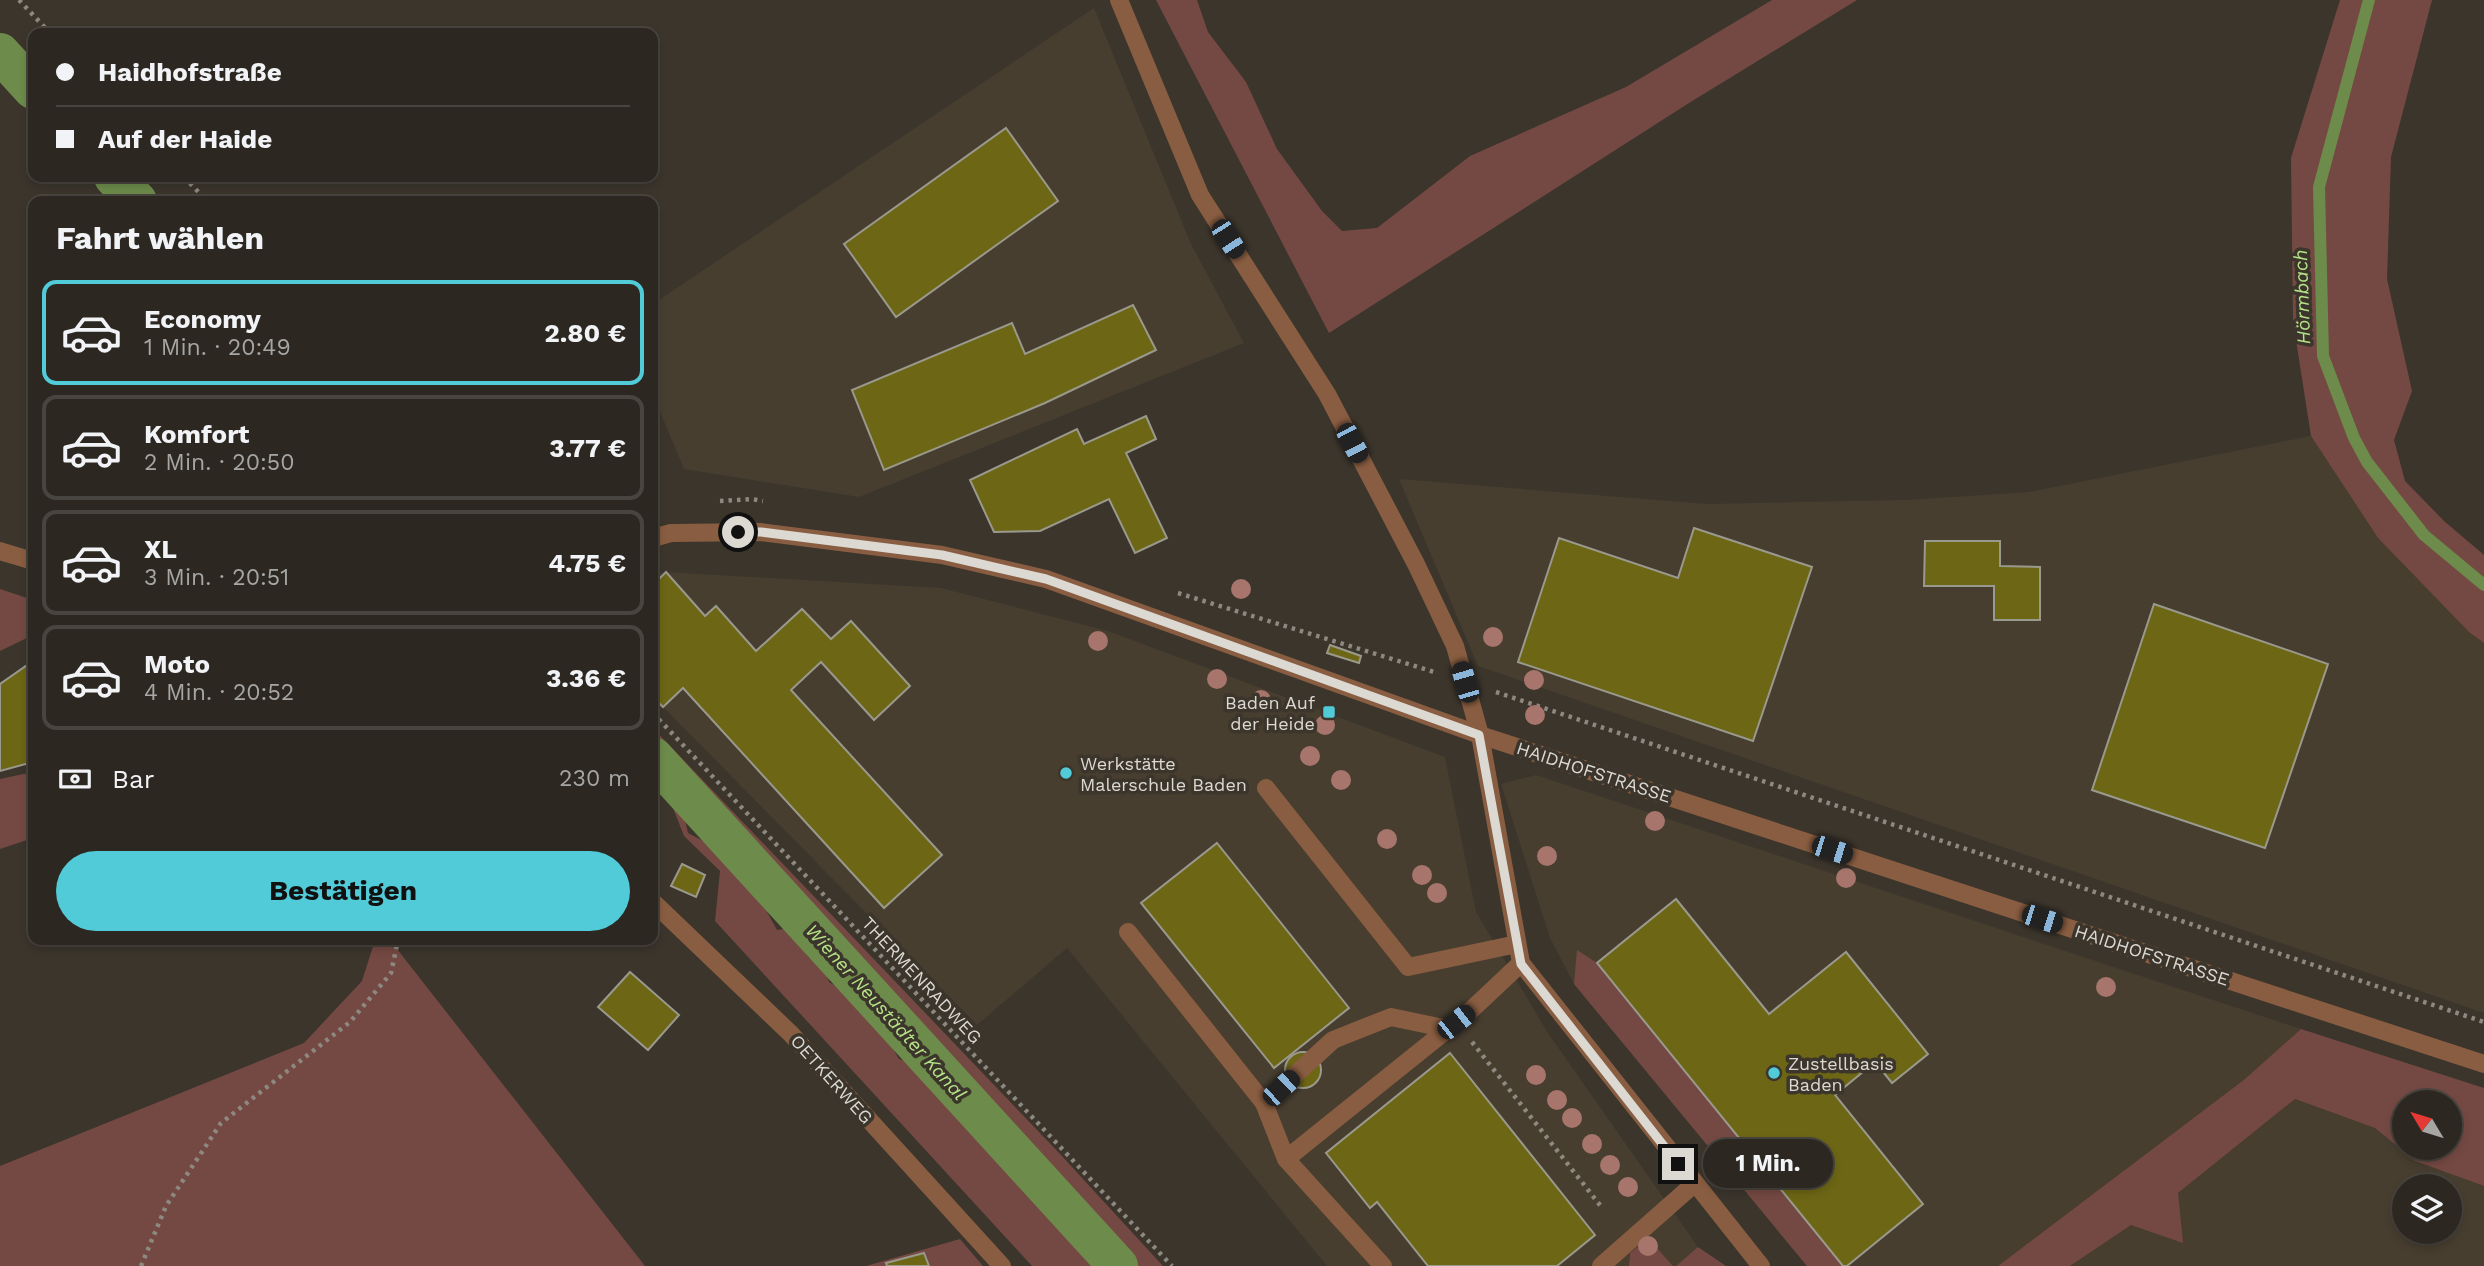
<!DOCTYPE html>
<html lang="de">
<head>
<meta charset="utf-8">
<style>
	:root { --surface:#2c2821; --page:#34302a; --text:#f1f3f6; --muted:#a6a6a5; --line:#48443f; --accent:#52cbd9 }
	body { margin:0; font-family:"Work Sans",sans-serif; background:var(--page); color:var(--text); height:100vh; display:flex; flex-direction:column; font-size:26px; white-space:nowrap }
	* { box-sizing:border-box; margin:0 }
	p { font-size:23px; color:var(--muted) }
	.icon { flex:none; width:38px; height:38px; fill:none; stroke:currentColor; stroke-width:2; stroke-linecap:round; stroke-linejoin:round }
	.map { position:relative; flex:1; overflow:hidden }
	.panel { position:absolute; left:28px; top:196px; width:630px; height:749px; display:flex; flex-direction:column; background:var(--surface); border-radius:14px; box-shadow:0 4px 10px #0003,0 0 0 2px var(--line) }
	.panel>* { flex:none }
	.banner { position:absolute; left:28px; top:28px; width:630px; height:154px; border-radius:14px; box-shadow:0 4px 10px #0003,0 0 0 2px var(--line); display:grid; align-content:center; height:154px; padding:0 28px; background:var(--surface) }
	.needle { width:46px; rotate:308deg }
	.controls { position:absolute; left:2392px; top:1090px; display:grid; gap:14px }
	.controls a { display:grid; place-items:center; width:70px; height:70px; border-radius:50%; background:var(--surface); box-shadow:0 4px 10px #0003,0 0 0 2px var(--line); font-size:35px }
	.end { position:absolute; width:32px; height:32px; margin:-16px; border:9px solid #dcd9d3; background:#111; box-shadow:0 0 0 4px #111 }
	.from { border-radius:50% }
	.bubble { position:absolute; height:49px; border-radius:24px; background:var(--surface); box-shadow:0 4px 10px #0003,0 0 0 2px var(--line); font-size:23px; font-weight:700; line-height:49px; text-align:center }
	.car { position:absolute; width:21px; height:42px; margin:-21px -10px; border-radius:9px; box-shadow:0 0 5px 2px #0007; background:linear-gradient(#222 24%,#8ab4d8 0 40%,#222 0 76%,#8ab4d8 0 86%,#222 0) }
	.banner b { display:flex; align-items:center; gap:24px; height:66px; font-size:26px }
	.banner b+b { border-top:2px solid var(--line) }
	.banner i { width:18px; height:18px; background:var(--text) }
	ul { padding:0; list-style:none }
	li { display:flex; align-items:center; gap:21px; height:105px; margin:0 14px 10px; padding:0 14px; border:4px solid var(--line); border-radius:14px }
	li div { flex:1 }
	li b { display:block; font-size:26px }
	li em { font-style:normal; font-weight:700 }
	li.on { border-color:var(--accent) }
	li>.icon { width:63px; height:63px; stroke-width:1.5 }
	h2 { padding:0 28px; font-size:32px; line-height:84px }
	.pay { display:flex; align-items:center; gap:18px; height:77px; padding:0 28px; font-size:26px }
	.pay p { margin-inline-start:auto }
	.primary-button { display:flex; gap:14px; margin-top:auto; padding:14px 28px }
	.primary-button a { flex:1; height:80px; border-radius:42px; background:var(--accent); color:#111; font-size:28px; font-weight:700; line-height:80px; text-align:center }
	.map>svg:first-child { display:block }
	.built { fill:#473e30; fill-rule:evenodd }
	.green { fill:#754943; fill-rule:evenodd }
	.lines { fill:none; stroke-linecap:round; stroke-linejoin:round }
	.stream { stroke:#6d8c4b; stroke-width:12 }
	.canal { stroke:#6d8c4b; stroke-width:40 }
	.building { fill:#6c6615; stroke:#9a998d; stroke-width:2 }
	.path { stroke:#8d8981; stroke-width:4.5; stroke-dasharray:3.5 5; stroke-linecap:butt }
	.minor { stroke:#895d41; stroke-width:18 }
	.tree { fill:#a7756b }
	.route { stroke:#dcd9d3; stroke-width:9 }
	.poi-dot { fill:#52cbd9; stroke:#3b352c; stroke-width:2.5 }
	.labels { text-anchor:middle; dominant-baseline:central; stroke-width:7; stroke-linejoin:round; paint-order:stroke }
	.poi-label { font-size:18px; fill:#dcd9d3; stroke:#3b352c; text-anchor:start }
	.street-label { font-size:18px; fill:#dcd9d3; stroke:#3b352c }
	.water-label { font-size:19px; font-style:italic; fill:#b6e387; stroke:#3b352c }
</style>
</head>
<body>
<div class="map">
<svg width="2484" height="1266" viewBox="0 0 2484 1266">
	<rect width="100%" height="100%" fill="#3b352c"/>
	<g class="built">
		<polygon points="1094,8 1191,244 1244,343 859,497 684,469 653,395 653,304"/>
		<polygon points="2311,436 2378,538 2469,632 2484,643 2484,1013 1478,666 1399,479 1707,504 1906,500 2029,492"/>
		<polygon points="666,572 941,588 1108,631 1445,757 1476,912 1548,1033 1698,1247 1676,1266 1673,1266 1648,1238 1630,1253 1629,1266 1327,1266 1067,948 977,1025 663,707 653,697 653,575"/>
		<polygon points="1536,775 1996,928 2301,1029 2245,1079 1998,1266 1807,1266 1574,984 1550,938 1501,784"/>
		<path d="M2295 1099 2375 1128 2415 1161 2484 1186V1266H2070L2178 1193ZM2404 1186H2450V1232H2404Z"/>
	</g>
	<g class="green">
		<polygon points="1156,0 1197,0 1208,32 1246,82 1277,149 1322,211 1342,231 1377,228 1470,156 1626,87 1772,0 1857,0 1689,103 1329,333"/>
		<polygon points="2340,0 2432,0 2391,157 2387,279 2412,391 2394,440 2405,481 2444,521 2484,555 2484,643 2469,632 2378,538 2311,436 2293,321 2291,158"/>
		<polygon points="0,589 33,600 33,635 0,651"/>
		<polygon points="653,728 1061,1155 1163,1266 1125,1266 1063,1192 933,1055 894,996 875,990 653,753"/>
		<polygon points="653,765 680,797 688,833 738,859 777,930 790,928 809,958 823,960 829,982 858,999 881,1024 879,1033 885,1035 899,1059 924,1067 1110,1266 1032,1266 715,921 720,871 684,836 673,808 653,784"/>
		<polygon points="33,772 33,838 0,849 0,779"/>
		<polygon points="375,940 390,940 645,1266 0,1266 0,1166 304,1043 362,981"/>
		<polygon points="1577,950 1597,963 1843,1266 1807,1266 1574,984"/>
		<path d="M2301 1029 2484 1088V1186L2415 1161 2375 1128 2295 1099 2178 1193 2183 1243 2131 1225 2070 1266H1998L2245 1079ZM2404 1102H2450V1148H2404Z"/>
		<polygon points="1648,1238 1673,1266 1629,1266 1630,1253"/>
		<polygon points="960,1239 983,1266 866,1266"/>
		<polygon points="1698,1247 1726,1266 1676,1266"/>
	</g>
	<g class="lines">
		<polyline class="stream" points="2369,0 2319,187 2323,356 2354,438 2367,462 2424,535 2484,585"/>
		<g class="canal">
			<polyline points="0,53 33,89"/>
			<polyline points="114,177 137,201"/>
			<polyline points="653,757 1118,1266"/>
		</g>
	</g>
	<g class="building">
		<polygon points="1006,128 1058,201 896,317 844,244"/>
		<polygon points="1133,305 1156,350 1045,403 884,470 852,390 1012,323 1025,354"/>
		<polygon points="1146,416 1156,439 1126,453 1167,538 1135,553 1109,499 1040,531 994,532 970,480 1077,429 1084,444"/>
		<polygon points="1694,528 1812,567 1753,741 1518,662 1559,538 1678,578"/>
		<polygon points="1925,541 2000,541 2000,566 2040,567 2040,620 1994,620 1994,586 1924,586"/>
		<polygon points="666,572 705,616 716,606 756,651 802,609 831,639 851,621 910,686 874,720 821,662 791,690 942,855 884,908 683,688 663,707 653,697 653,585"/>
		<polygon points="2154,604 2328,664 2265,848 2092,790"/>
		<polygon points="1330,645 1361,656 1359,663 1327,653"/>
		<polygon points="33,661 33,762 0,771 0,684"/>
		<polygon points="1217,843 1349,1008 1274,1068 1141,903"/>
		<polygon points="682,864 705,875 696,897 671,886"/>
		<polygon points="1676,899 1769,1014 1846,952 1928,1054 1892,1083 1875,1062 1835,1095 1923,1204 1847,1266 1843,1266 1597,963"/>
		<polygon points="630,972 679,1015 648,1050 598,1007"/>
		<circle cx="1303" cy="1070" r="18"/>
		<polygon points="1450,1053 1595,1235 1557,1266 1428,1266 1377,1202 1370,1208 1326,1153"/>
		<polygon points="924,1253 929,1266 887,1266 886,1263"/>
	</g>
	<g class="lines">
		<g class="path">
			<polyline points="19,0 50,33"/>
			<polyline points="184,177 207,201"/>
			<polyline points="720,501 752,499 763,501"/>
			<polyline points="1178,593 1434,672"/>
			<polyline points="1496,692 2484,1022"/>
			<polyline points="653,713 1172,1266"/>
			<polyline points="1472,1042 1603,1209"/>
			<polyline points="141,1266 166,1206 221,1123 350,1022 391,973 398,940"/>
		</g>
		<g class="minor">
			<polyline points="1119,0 1200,195 1327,394 1416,564 1455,646 1480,735 1521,963 1761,1266"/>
			<polyline points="653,538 671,533 760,532 942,555 1046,579 1480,735 2484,1064"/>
			<polyline points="0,551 33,561"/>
			<polyline points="1266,788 1408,967 1517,944"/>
			<polyline points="653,902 791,1034 1002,1266"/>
			<polyline points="1128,932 1264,1103"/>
			<polyline points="1286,1159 1264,1103 1333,1040 1391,1017 1448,1029"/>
			<polyline points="1383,1266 1286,1159 1469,1012 1521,963"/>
			<polyline points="1601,1266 1694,1184"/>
		</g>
	</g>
	<g class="tree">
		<circle cx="1241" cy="589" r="10"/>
		<circle cx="1493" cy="637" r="10"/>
		<circle cx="1098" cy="641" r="10"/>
		<circle cx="1217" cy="679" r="10"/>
		<circle cx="1534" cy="680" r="10"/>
		<circle cx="1261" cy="700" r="10"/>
		<circle cx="1535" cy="715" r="10"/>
		<circle cx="1325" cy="725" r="10"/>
		<circle cx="1310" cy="756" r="10"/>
		<circle cx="1341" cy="780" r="10"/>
		<circle cx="1655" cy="821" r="10"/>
		<circle cx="1387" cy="839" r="10"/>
		<circle cx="1547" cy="856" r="10"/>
		<circle cx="1422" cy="875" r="10"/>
		<circle cx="1846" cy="878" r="10"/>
		<circle cx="1437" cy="893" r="10"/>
		<circle cx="2106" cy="987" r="10"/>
		<circle cx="1536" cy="1075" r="10"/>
		<circle cx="1557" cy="1100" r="10"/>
		<circle cx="1572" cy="1118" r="10"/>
		<circle cx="1592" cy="1144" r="10"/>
		<circle cx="1610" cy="1165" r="10"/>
		<circle cx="1628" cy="1187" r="10"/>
		<circle cx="1648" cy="1246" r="10"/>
	</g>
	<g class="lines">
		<polyline class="route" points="738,532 761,532 942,555 1046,579 1479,735 1521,964 1678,1164"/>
	</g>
	<g class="poi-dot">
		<rect x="1322" y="705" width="14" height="14" rx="3.5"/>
		<circle cx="1066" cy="773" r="7"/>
		<circle cx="1774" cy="1073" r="7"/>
	</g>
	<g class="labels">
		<g class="poi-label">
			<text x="1315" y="702" text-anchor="end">Baden Auf<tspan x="1315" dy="21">der Heide</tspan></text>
			<text x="1080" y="763">Werkstätte<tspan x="1080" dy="21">Malerschule Baden</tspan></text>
			<text x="1788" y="1063">Zustellbasis<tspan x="1788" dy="21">Baden</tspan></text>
		</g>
		<g class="street-label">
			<text transform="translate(1594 772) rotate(18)">HAIDHOFSTRASSE</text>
			<text transform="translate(2152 955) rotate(18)">HAIDHOFSTRASSE</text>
			<text transform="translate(922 980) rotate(47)">THERMENRADWEG</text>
			<text transform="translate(832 1079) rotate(48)">OETKERWEG</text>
		</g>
		<g class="water-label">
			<text transform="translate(2302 297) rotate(-92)">Hörmbach</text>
			<text transform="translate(886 1012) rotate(48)">Wiener Neustädter Kanal</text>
		</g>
	</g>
</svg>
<div class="controls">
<a><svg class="needle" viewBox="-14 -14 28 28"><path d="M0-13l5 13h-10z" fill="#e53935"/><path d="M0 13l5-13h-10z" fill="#a6a6a5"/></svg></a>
<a><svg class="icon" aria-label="layers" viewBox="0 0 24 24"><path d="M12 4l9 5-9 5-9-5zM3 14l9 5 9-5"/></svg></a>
</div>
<i class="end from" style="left:738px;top:532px"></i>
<i class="end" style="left:1678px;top:1164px"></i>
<div class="bubble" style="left:1703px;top:1139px;width:130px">1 Min.</div>
<i class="car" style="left:1228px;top:239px;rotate:147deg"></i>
<i class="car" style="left:1352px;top:443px;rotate:152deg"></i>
<i class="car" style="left:1465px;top:682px;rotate:344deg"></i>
<i class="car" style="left:1832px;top:850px;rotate:108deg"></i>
<i class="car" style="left:2042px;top:919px;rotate:108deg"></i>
<i class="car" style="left:1456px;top:1022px;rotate:52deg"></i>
<i class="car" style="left:1281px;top:1088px;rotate:47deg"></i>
<div class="banner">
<b><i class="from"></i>Haidhofstraße</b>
<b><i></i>Auf der Haide</b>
</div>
<section class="panel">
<h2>Fahrt wählen</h2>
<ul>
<li class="on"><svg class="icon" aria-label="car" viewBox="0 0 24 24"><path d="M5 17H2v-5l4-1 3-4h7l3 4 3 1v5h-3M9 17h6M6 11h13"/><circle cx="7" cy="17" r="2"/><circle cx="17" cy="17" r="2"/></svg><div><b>Economy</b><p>1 Min. · 20:49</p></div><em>2.80 €</em></li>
<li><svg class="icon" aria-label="car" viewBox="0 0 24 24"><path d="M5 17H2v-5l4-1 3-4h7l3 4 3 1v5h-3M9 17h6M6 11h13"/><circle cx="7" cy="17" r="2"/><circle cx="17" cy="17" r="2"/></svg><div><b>Komfort</b><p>2 Min. · 20:50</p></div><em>3.77 €</em></li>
<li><svg class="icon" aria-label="car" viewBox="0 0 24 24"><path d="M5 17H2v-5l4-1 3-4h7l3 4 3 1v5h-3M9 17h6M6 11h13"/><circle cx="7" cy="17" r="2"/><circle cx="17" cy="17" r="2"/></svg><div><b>XL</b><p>3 Min. · 20:51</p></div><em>4.75 €</em></li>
<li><svg class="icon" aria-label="car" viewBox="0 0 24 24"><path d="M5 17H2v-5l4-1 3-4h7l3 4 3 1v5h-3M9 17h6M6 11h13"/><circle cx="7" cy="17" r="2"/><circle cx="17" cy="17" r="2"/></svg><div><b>Moto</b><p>4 Min. · 20:52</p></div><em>3.36 €</em></li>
</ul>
<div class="pay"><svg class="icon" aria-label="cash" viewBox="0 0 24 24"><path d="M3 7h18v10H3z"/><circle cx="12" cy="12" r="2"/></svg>Bar<p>230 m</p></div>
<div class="primary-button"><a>Bestätigen</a></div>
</section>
</div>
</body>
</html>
